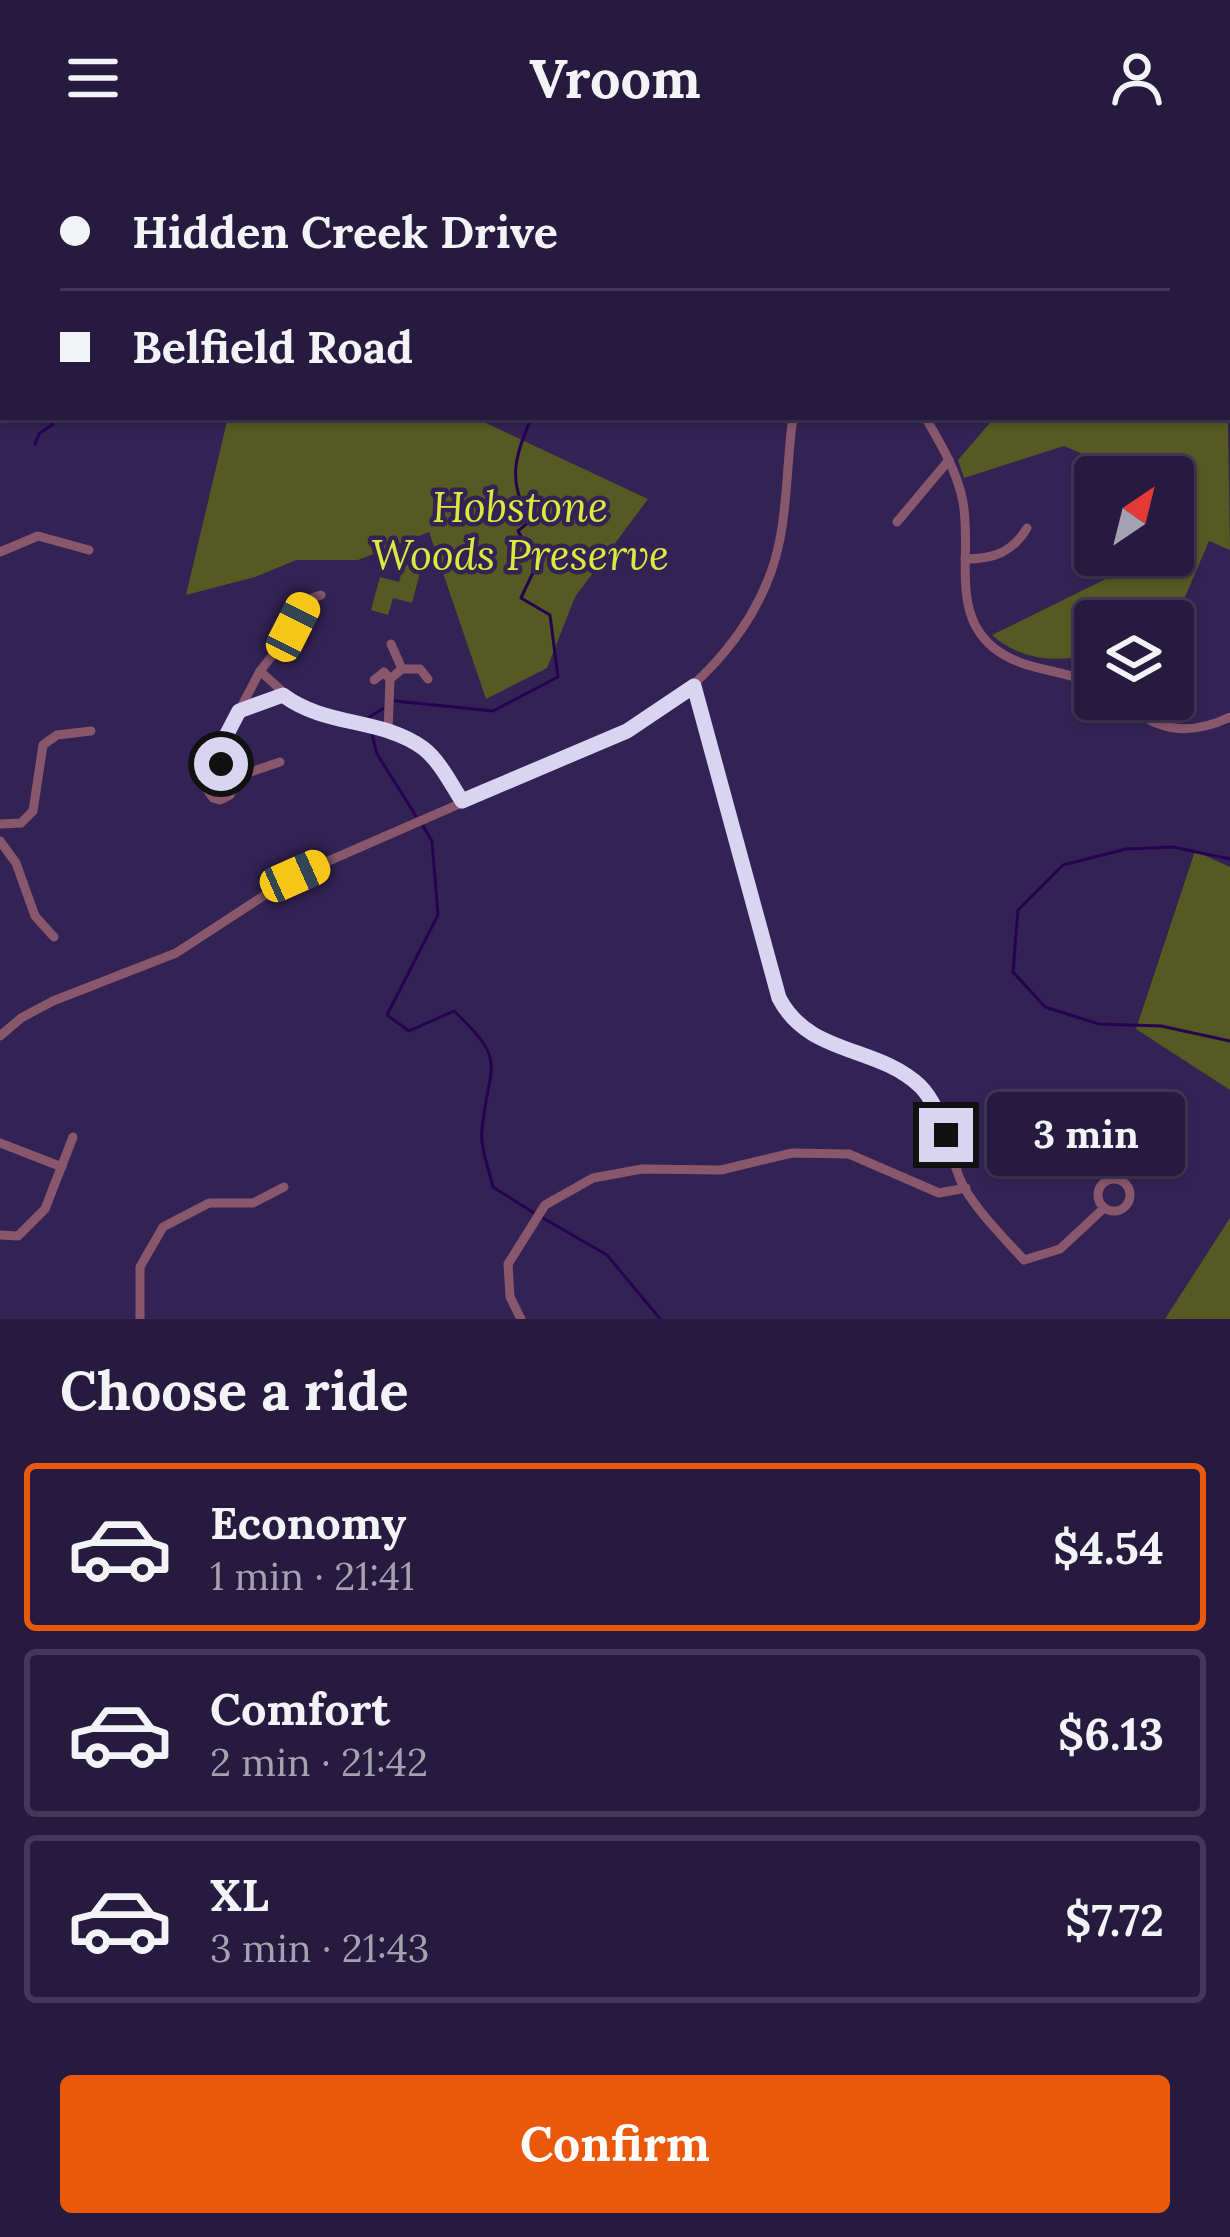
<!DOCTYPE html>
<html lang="en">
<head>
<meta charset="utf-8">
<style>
	:root { --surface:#261a3f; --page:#2e2346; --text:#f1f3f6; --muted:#a4a1b0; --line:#423859; --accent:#ea580c }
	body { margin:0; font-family:Lora,serif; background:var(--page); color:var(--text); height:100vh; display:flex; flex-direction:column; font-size:45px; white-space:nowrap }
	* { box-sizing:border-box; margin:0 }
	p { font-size:39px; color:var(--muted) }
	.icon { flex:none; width:66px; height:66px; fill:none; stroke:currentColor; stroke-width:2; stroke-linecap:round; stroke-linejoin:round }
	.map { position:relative; height:1163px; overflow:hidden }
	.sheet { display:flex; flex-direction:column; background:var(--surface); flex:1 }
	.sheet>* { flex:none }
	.guide { position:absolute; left:0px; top:0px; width:1230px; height:264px; box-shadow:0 3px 9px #0004,0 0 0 3px var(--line); display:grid; align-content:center; height:264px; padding:0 60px; background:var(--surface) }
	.needle { width:78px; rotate:35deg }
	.controls { position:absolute; left:1074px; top:300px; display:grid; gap:24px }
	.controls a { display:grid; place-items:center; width:120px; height:120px; border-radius:12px; background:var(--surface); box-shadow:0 3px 9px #0004,0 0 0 3px var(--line); font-size:60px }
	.end { position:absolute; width:54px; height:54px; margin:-27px; border:15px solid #dad4f3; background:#111; box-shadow:0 0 0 6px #111 }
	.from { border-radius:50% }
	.bubble { position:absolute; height:84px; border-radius:12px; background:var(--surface); box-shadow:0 3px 9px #0004,0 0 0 3px var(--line); font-size:39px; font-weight:700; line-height:84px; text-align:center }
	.car { position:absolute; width:36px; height:72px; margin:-36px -18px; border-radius:15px; box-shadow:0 0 9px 3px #0007; background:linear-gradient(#f5c518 24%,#345 0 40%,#f5c518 0 76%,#345 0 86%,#f5c518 0) }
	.guide b { display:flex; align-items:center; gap:42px; height:114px; font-size:45px }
	.guide b+b { border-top:3px solid var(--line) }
	.guide i { width:30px; height:30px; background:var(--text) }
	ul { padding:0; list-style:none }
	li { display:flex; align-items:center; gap:36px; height:168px; margin:0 24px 18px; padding:0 36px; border:6px solid var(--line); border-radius:12px }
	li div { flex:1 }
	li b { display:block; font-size:45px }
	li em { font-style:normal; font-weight:700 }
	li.active { border-color:var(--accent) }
	li>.icon { width:108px; height:108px; stroke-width:1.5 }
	h2 { padding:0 60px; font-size:54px; line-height:144px }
	.cta { display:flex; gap:24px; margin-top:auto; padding:24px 60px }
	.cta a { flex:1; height:138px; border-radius:12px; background:var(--accent); color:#fff; font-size:48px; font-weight:700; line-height:138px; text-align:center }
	header { display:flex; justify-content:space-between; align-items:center; height:156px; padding:0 60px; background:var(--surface); font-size:54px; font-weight:700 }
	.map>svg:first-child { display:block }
	.green { fill:#545a22 }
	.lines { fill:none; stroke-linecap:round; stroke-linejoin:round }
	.stream { stroke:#260351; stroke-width:3 }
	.minor { stroke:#89576b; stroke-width:9 }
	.route { stroke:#dad4f3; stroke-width:15 }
	.labels { text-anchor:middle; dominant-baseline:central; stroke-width:9; stroke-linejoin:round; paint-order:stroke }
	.park-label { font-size:42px; font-style:italic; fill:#dbea3c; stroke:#322354 }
</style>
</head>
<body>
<header><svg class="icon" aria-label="menu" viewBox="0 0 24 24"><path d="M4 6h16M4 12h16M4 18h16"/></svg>Vroom<svg class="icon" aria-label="person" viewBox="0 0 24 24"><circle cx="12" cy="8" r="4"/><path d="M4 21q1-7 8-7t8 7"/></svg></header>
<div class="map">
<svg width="1230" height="1163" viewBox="0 0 1230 1163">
	<rect width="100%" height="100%" fill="#322354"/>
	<g class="green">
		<polygon points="113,0 385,0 110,3"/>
		<path d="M1227 207 1230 394 1209 385 1173 469V465H1095V497C1058 507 1023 506 992 479L1122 415 1128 399H1173V321H1137L1064 290 964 322 958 304 995 261H1227Z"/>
		<polygon points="228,261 473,261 648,343 575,441 547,512 486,543 429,376 358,404 296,404 255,421 186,439"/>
		<polygon points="404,408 421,413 412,447 393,442 388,459 371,454 380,421 399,426"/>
		<polygon points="1195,695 1230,711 1230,934 1136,873"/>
		<polygon points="1230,1062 1230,1163 1165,1163"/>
	</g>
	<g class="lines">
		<g class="stream">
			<polyline points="0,95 3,95"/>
			<polyline points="35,288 39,278 53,268 51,261"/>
			<path d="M395 545 493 555 558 521 550 459 521 442 537 408 518 375 531 364C506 327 515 298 532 261"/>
			<polyline points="369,567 368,562 384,552"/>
			<polyline points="372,578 377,598 416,660"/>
			<path d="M423 670 432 685 438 759 387 859 409 875 454 855C510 907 488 908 482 974 480 992 489 1013 493 1031L534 1057"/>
			<polyline points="1230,703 1173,691 1126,693 1063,709 1018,754 1013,816 1045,851 1099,868 1161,870 1230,885"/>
			<polyline points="543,1062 607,1099 660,1163"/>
		</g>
		<g class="minor">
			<polyline points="676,0 676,3"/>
			<polyline points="842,3 843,0"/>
			<polyline points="1227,82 1230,81"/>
			<path d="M925 261C941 288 957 315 963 346 973 400 946 467 1006 500 1033 515 1067 515 1095 528"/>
			<polyline points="897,366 949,304"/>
			<polyline points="0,396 38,380 89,394"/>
			<path d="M965 403C993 403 1012 397 1027 372"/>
			<polyline points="391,488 402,513"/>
			<polyline points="260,515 303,554 388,576 423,592 462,645"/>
			<polyline points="374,524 384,516 390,523"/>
			<path d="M695 529 779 842C809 899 876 890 919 929 945 954 947 992 960 1023 970 1048 1005 1083 1024 1104L1060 1093 1104 1052"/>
			<path d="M1119 543C1155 574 1186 582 1230 561"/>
			<polyline points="239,555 283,539"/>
			<polyline points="388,576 390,523 402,513 420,513 428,523"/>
			<polyline points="216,599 205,630 213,642 220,644 230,639 235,624 216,599 260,515 288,480 306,444 321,439"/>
			<polyline points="233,622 280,606"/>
			<polyline points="0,668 21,667 33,655 43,589 57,579 91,575"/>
			<polyline points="0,685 16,707 35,760 54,781"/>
			<path d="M0 880 21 862 53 845 176 797 294 720 627 575C700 536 764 466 780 383 788 342 787 301 793 261"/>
			<polyline points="0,987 62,1011"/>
			<circle cx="1114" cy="1039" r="16"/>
			<polyline points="0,1079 18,1080 45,1053 73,981"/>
			<polyline points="140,1163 140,1111 163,1071 209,1047 253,1047 284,1031"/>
			<polyline points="521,1163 510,1141 508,1108 545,1049 593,1022 642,1013 721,1014 792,997 849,998 939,1037 966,1032"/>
		</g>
	</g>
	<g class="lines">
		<path class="route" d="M221 608 216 599 239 555 283 539C325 571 383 562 423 592 440 605 451 628 462 645L627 575 694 530 779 842C809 900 877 889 920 930 933 943 940 962 946 979"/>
	</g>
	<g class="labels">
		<g class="park-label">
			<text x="520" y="351">Hobstone<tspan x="520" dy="48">Woods Preserve</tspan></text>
		</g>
	</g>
</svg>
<div class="controls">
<a><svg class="needle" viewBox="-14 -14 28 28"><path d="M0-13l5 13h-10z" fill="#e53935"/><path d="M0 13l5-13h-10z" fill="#a4a1b0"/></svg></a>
<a><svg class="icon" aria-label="layers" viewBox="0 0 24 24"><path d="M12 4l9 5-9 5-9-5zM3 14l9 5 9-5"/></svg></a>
</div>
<i class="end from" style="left:221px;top:608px"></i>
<i class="end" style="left:946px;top:979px"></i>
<div class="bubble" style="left:987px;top:936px;width:198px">3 min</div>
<i class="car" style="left:293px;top:471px;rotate:27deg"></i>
<i class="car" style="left:295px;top:720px;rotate:66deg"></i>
<div class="guide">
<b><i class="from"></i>Hidden Creek Drive</b>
<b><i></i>Belfield Road</b>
</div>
</div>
<section class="sheet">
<h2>Choose a ride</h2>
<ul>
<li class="active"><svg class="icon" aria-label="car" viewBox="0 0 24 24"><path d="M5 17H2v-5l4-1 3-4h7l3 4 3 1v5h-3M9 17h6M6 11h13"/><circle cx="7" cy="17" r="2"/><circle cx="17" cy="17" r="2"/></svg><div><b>Economy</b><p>1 min · 21:41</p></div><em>$4.54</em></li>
<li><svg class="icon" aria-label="car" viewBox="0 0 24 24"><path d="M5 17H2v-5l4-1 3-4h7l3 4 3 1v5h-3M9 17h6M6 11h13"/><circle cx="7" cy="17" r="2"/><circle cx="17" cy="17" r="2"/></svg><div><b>Comfort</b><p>2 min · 21:42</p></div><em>$6.13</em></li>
<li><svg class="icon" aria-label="car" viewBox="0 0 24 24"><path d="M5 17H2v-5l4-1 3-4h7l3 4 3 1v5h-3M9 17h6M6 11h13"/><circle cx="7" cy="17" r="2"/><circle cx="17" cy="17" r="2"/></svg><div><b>XL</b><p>3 min · 21:43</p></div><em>$7.72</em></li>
</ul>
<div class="cta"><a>Confirm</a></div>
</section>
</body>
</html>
